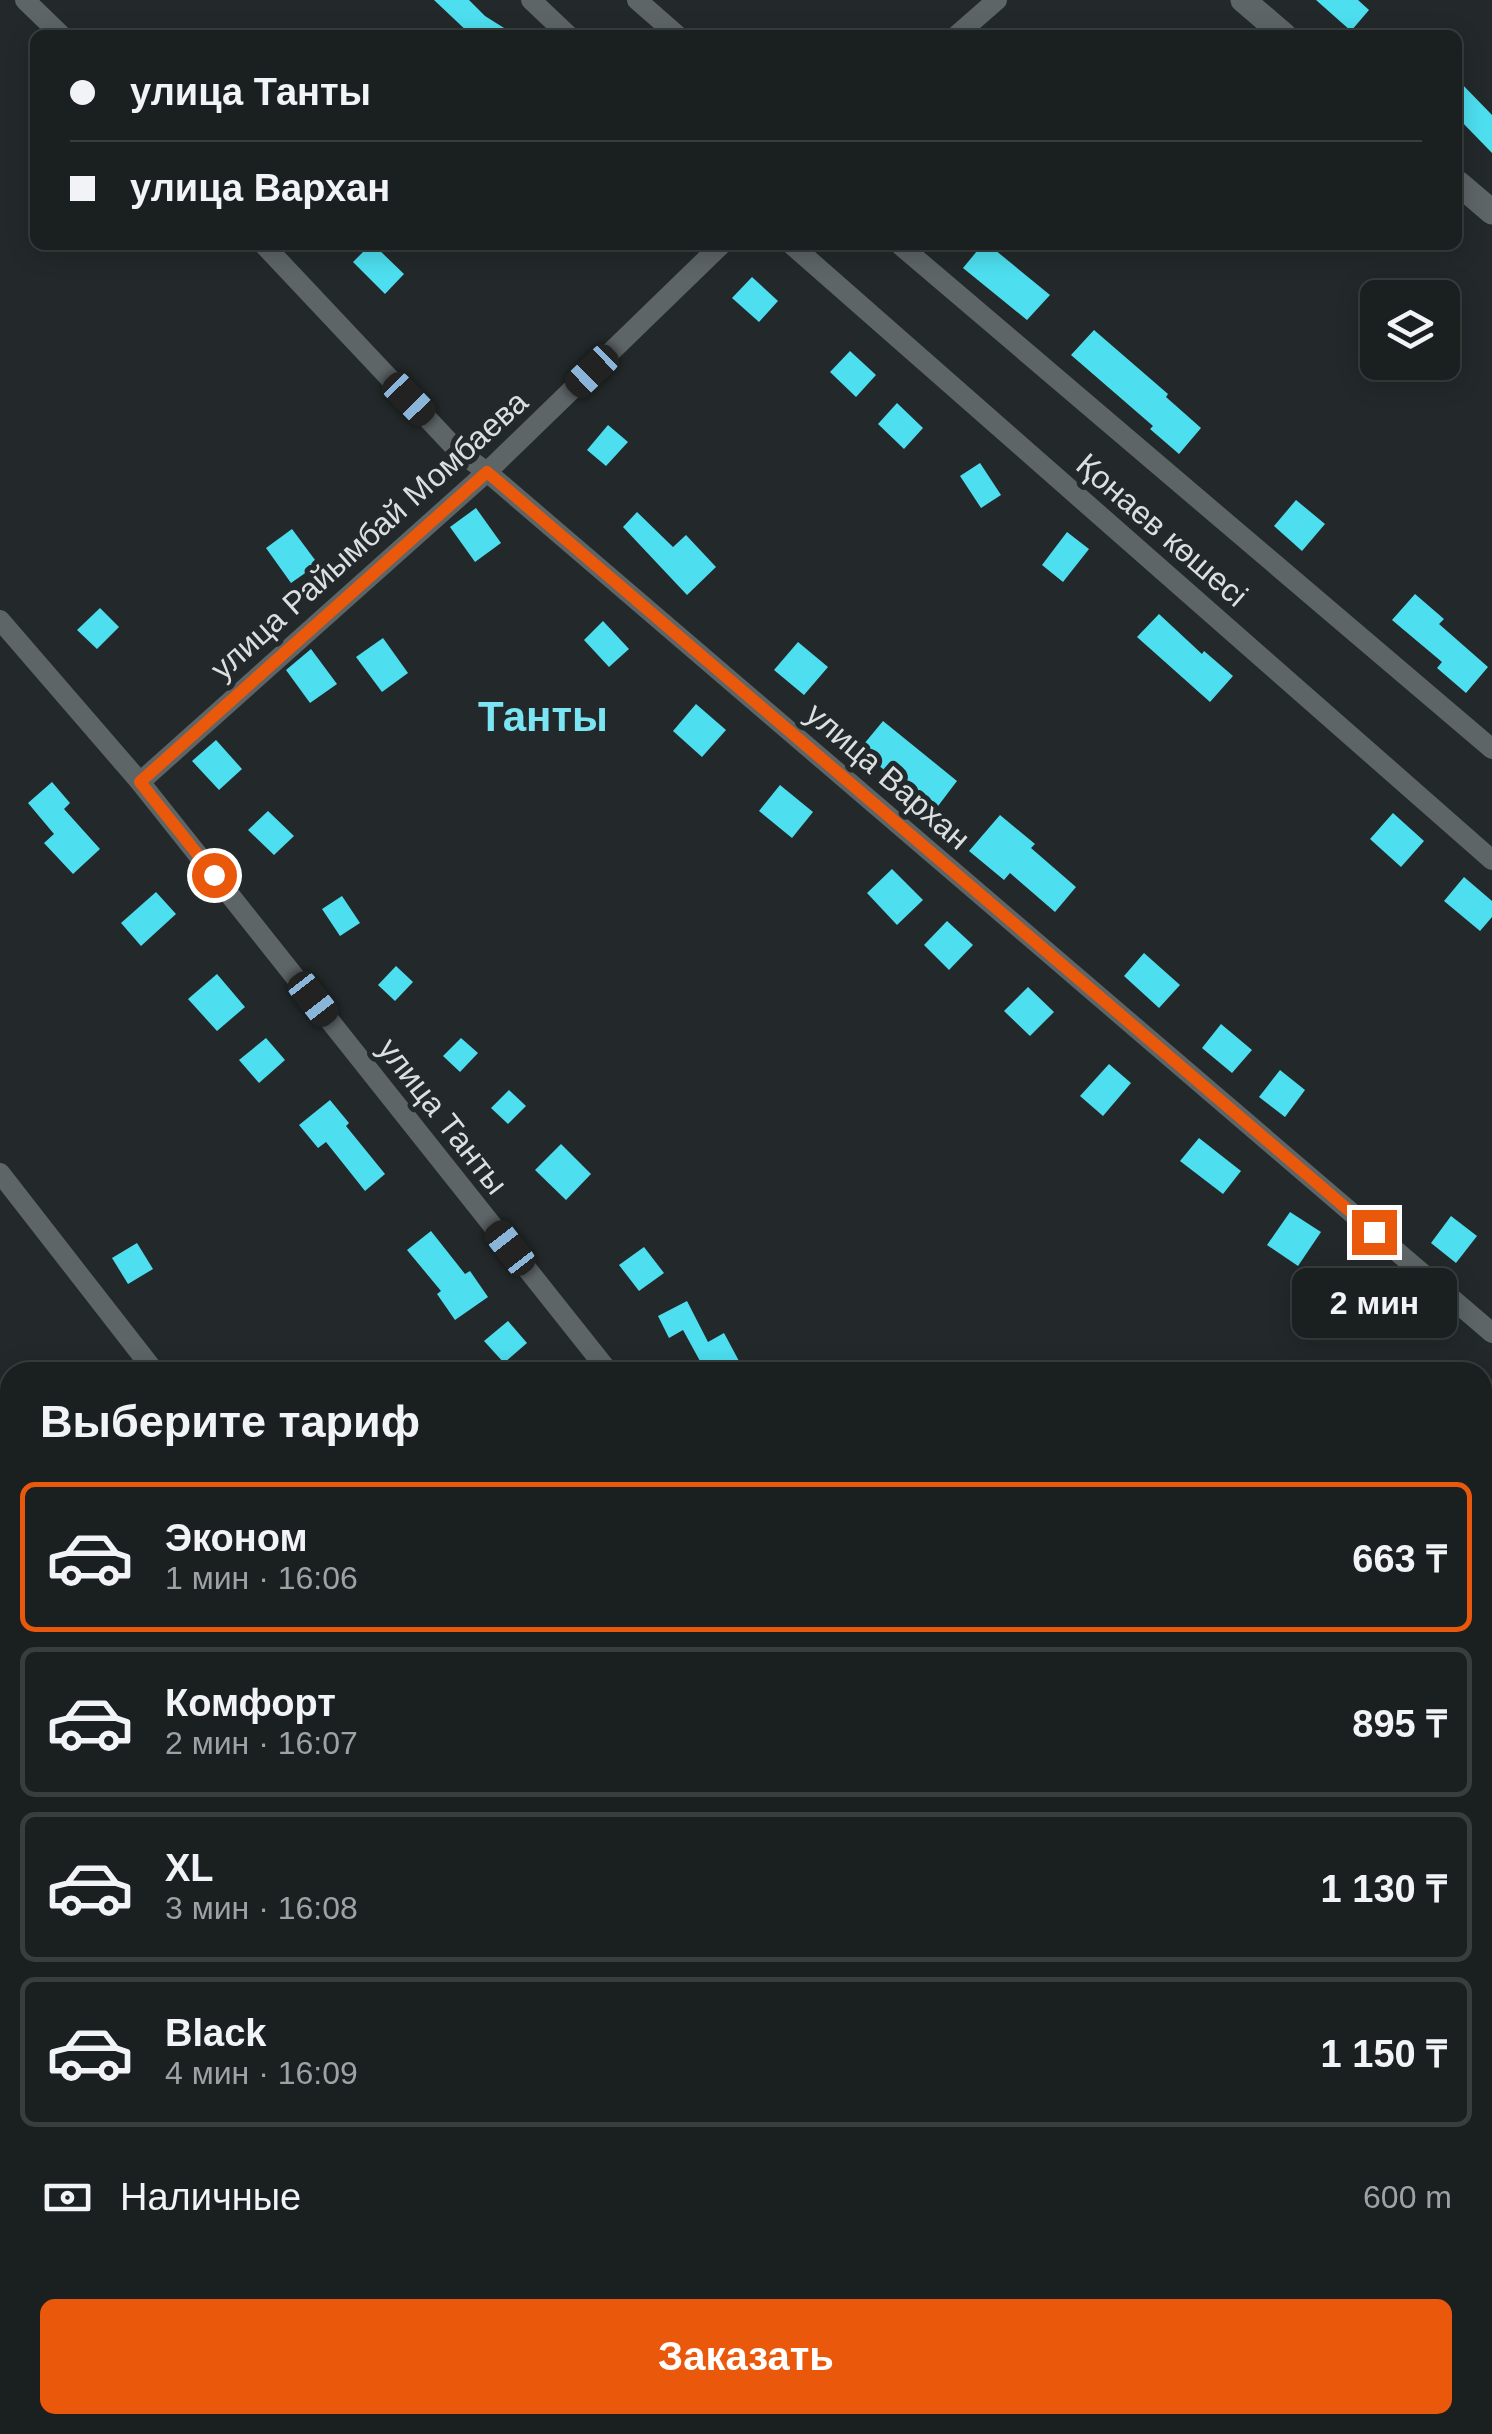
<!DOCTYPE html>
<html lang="ru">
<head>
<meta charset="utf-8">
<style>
	:root { --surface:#1a1f20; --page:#232729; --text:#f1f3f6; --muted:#9fa2a5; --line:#383d3e; --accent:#ea580c }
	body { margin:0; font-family:Arial,sans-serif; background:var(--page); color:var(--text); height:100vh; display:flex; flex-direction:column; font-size:38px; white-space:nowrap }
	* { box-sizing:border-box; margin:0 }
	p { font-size:32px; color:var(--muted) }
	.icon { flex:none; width:55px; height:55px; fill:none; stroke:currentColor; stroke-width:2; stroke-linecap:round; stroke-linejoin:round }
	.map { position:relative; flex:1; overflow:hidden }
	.drawer { position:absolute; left:0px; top:1362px; width:1492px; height:1072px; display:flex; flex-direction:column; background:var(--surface); border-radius:30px 30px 0 0; box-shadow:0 5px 25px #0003,0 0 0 2px var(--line) }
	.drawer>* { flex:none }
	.top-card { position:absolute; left:30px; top:30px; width:1432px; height:220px; border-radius:15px; box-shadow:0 5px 25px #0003,0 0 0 2px var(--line); display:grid; align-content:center; height:220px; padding:0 40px; background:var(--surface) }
	.buttons { position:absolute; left:1360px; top:280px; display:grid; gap:20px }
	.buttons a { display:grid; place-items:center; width:100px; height:100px; border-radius:15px; background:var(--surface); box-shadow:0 5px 25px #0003,0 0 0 2px var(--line); font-size:50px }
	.end { position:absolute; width:45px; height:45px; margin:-22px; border:12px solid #ea580c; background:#fff; box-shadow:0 0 0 5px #fff }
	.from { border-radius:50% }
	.bubble { position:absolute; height:70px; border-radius:15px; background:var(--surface); box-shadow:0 5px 25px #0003,0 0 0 2px var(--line); font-size:32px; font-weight:600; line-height:70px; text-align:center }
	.car { position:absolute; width:30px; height:60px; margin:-30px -15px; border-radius:12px; box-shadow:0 0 8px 2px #0007; background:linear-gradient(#222 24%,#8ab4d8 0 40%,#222 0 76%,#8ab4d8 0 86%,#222 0) }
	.top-card b { display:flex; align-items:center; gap:35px; height:95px; font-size:38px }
	.top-card b+b { border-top:2px solid var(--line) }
	.top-card i { width:25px; height:25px; background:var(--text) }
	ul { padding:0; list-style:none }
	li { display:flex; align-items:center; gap:30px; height:150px; margin:0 20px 15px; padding:0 20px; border:5px solid var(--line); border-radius:15px }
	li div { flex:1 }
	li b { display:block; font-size:38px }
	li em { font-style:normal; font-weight:600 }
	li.active { border-color:var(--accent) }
	li>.icon { width:90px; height:90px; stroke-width:1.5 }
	h2 { padding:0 40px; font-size:45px; line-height:120px }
	.pay { display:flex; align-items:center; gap:25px; height:110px; padding:0 40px; font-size:38px }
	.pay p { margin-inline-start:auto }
	.button { display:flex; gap:20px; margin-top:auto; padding:20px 40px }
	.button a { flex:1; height:115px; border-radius:15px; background:var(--accent); color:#fff; font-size:40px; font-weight:600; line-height:115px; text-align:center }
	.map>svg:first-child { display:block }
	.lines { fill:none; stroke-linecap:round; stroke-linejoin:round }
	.stream { stroke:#38828b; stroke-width:6 }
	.building { fill:#4ddff0 }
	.path { stroke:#5c6162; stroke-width:4; stroke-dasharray:5 5; stroke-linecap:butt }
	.street { stroke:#5e6566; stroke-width:20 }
	.secondary { stroke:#5e6566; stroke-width:25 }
	.route { stroke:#ea580c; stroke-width:12 }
	.labels { text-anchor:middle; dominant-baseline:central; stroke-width:10; stroke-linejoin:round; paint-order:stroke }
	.street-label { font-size:32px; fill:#dbdfe0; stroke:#23292a }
	.district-label { font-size:42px; font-weight:bold; fill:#7be5f3; stroke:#23292a }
</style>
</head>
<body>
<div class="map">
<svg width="1492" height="2434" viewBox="0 0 1492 2434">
	<rect width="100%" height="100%" fill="#23292a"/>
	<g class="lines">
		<g class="stream">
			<polyline points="1482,2087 1492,2088"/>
			<polyline points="0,2092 10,2092"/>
		</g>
	</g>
	<g class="building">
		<polygon points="434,0 469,0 485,16 515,35 471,35"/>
		<polygon points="1316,0 1358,0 1369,10 1351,31"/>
		<polygon points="1458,80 1492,115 1492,153 1458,118"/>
		<polygon points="370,245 374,245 404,274 385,294 353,262"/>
		<polygon points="982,245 989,245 1050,295 1027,320 963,268"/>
		<polygon points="752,277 778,301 759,322 732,298"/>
		<polygon points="1094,330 1168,394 1166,397 1201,428 1179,454 1150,429 1153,426 1071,355"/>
		<polygon points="850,351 876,375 856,397 830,372"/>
		<polygon points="897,403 923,428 904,449 878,424"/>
		<polygon points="608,425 628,442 606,466 587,450"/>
		<polygon points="980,463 1001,495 981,508 960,476"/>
		<polygon points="1296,500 1325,524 1302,551 1274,526"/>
		<polygon points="476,508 501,543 475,562 450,527"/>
		<polygon points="637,512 673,547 686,535 716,567 687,595 623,527"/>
		<polygon points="292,529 318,564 291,583 266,548"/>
		<polygon points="1067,532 1089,549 1063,582 1042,565"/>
		<polygon points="1415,594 1444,619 1439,624 1488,667 1466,693 1437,668 1442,662 1392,620"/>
		<polygon points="100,608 119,627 97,649 77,630"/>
		<polygon points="1159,614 1202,654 1204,651 1233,676 1210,702 1137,637"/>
		<polygon points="603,621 629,649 609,667 584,640"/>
		<polygon points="383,638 408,673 382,692 356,657"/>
		<polygon points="798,642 828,667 804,695 774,670"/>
		<polygon points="311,649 337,684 310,703 286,670"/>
		<polygon points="696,704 726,730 702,757 673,731"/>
		<polygon points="883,721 957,781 935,810 859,750"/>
		<polygon points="216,740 242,769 219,790 192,761"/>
		<polygon points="52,782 70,803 64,809 100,849 73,874 44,843 54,834 28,803"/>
		<polygon points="780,785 813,812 792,838 759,811"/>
		<polygon points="268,811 294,836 274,855 248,830"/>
		<polygon points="1393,813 1424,841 1401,867 1370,839"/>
		<polygon points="1000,815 1035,844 1031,848 1076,887 1055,912 1010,873 1004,880 969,851"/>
		<polygon points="892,869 923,900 897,925 867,893"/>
		<polygon points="1464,877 1492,901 1492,917 1480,931 1444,901"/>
		<polygon points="156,892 176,914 141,946 121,923"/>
		<polygon points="342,896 360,923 340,936 322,909"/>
		<polygon points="947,921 973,945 949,970 924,945"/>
		<polygon points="1144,953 1180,985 1159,1008 1124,976"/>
		<polygon points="396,966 413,982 395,1001 378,985"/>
		<polygon points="217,974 245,1007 217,1031 188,999"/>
		<polygon points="1028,987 1054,1012 1030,1036 1004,1011"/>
		<polygon points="1221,1024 1252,1050 1232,1073 1202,1048"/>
		<polygon points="266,1038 285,1060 259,1083 239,1060"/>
		<polygon points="461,1038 478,1053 460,1072 443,1056"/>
		<polygon points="1109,1064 1131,1083 1103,1116 1080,1096"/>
		<polygon points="1280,1070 1305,1090 1285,1117 1259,1097"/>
		<polygon points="509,1090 526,1106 508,1124 491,1108"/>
		<polygon points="330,1100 349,1123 346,1126 385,1174 365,1191 326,1142 318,1148 299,1125"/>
		<polygon points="1199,1138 1241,1171 1223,1194 1180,1161"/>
		<polygon points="561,1144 591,1174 566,1200 535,1170"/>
		<polygon points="1290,1212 1321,1232 1298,1266 1267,1245"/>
		<polygon points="1451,1216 1477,1236 1456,1263 1431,1243"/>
		<polygon points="431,1231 465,1274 470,1271 488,1297 455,1320 437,1294 441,1291 407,1250"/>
		<polygon points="137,1243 153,1269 128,1284 112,1258"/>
		<polygon points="644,1247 664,1273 639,1291 619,1265"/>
		<polygon points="1351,1270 1381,1291 1359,1322 1329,1301"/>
		<polygon points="687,1301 708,1342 724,1333 739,1361 717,1372 706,1372 683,1330 669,1338 658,1316"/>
		<polygon points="508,1321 527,1343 504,1363 484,1341"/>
	</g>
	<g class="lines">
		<g class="path">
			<polyline points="1482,2049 1492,2049"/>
			<polyline points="1185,2425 1191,2434"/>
		</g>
		<g class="street">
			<polyline points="25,0 61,35"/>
			<polyline points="531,0 568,35"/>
			<polyline points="637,0 677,35"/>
			<polyline points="957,35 997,0"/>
			<polyline points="264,245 458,451 487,472 1492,1333"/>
			<polyline points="792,245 1492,860"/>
			<polyline points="900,245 1492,749"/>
			<polyline points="0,620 140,782 609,1372"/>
			<polyline points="140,782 487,472 721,245"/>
			<polyline points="0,1173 155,1372"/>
			<polyline points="1482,1516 1492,1513"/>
			<polyline points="1482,1578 1492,1578"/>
			<polyline points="0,1712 10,1724"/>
			<polyline points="1482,1866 1492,1867"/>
			<polyline points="0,2125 10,2125"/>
		</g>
		<g class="secondary">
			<polyline points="1243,0 1284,35"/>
			<polyline points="1458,183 1492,212"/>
		</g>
	</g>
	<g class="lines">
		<polyline class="route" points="214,875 140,782 487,472 1374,1232"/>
	</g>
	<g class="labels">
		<g class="street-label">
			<text transform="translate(1162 530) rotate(41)">Қонаев көшесі</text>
			<text transform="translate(369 535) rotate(-42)">улица Райымбай Момбаева</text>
			<text transform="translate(888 776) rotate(41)">улица Вархан</text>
			<text transform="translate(443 1116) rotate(52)">улица Танты</text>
		</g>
		<g class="district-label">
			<text x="543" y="716">Танты</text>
		</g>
	</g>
</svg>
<div class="buttons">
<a><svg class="icon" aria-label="layers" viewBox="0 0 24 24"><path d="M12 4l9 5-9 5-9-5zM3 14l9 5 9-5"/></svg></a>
</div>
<i class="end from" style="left:214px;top:875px"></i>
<i class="end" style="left:1374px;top:1232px"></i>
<div class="bubble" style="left:1292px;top:1268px;width:165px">2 мин</div>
<i class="car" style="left:592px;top:371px;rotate:226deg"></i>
<i class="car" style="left:409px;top:399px;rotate:136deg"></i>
<i class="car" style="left:313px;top:999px;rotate:142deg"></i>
<i class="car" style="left:510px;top:1248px;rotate:322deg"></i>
<div class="top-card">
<b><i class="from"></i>улица Танты</b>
<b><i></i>улица Вархан</b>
</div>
<section class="drawer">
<h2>Выберите тариф</h2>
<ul>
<li class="active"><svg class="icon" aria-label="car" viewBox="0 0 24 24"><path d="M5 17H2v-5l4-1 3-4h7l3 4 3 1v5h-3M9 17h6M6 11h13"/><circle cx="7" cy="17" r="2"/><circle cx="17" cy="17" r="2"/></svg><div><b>Эконом</b><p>1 мин · 16:06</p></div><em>663 ₸</em></li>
<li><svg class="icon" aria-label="car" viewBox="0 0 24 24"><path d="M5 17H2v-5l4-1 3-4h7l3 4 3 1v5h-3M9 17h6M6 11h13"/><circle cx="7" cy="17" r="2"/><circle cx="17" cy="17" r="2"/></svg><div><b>Комфорт</b><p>2 мин · 16:07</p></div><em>895 ₸</em></li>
<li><svg class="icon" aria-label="car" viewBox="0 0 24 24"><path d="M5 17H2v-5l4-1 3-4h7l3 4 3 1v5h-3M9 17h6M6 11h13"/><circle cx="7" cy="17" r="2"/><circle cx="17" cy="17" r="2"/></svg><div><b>XL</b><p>3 мин · 16:08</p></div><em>1 130 ₸</em></li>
<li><svg class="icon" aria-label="car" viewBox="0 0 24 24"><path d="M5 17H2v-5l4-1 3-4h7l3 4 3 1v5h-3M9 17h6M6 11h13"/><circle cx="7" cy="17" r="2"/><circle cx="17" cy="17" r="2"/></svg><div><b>Black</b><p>4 мин · 16:09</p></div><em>1 150 ₸</em></li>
</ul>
<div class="pay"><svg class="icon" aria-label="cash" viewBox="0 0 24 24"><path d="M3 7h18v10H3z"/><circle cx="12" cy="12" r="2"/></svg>Наличные<p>600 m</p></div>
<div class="button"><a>Заказать</a></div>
</section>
</div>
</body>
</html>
